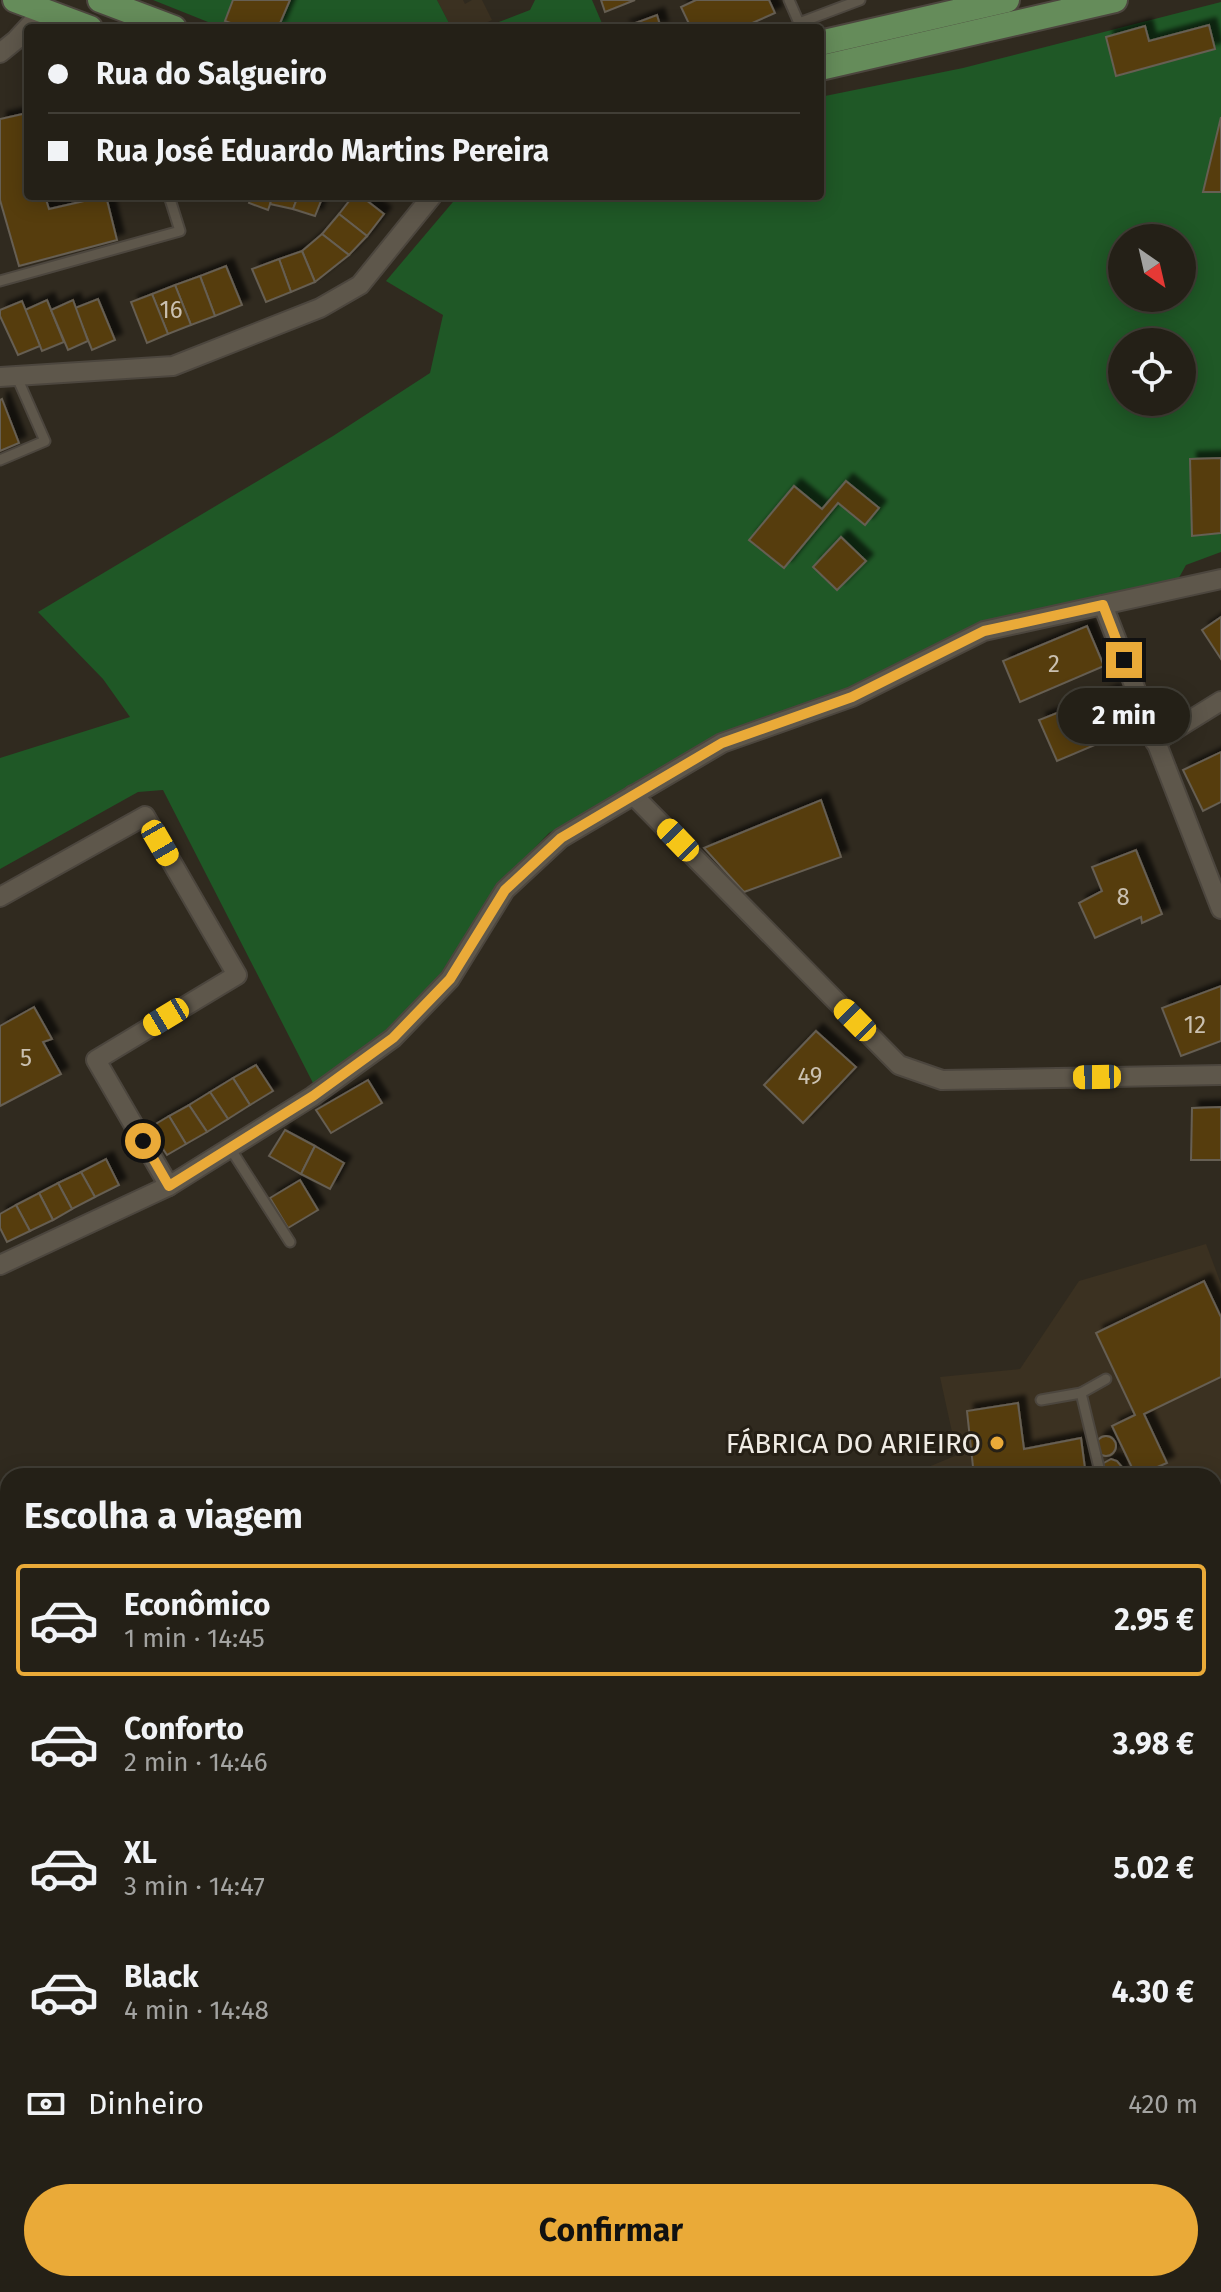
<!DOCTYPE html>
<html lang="pt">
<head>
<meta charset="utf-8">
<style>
	:root { --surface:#242017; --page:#2c2820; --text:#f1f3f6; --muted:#a3a3a1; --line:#413e36; --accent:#eaaa38 }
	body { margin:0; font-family:"Fira Sans",sans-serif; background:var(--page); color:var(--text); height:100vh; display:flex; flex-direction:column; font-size:30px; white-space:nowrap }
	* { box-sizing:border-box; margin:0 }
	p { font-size:26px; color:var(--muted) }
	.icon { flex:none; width:44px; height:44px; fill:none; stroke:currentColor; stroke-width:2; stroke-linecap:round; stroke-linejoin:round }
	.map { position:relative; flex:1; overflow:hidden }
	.panel { position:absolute; left:0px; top:1468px; width:1222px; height:824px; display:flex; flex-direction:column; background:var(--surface); border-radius:24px 24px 0 0; box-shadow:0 4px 20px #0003,0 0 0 2px var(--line) }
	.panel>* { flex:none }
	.guide { position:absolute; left:24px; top:24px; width:800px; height:176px; border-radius:8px; box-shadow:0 4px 20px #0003,0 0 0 2px var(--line); display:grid; align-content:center; height:176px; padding:0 24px; background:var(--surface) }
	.needle { width:52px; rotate:146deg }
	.tools { position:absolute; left:1108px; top:224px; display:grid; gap:16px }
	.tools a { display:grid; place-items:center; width:88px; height:88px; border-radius:50%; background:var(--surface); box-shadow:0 4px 20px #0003,0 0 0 2px var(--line); font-size:40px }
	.end { position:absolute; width:36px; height:36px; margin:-18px; border:10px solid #eaaa38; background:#111; box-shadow:0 0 0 4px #111 }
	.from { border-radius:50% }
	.bubble { position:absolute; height:56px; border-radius:28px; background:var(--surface); box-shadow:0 4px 20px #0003,0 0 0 2px var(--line); font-size:26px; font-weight:700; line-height:56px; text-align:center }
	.car { position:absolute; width:24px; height:48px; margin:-24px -12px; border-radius:10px; box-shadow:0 0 6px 2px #0007; background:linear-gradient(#f5c518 24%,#345 0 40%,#f5c518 0 76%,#345 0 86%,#f5c518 0) }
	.guide b { display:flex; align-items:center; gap:28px; height:76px; font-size:30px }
	.guide b+b { border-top:2px solid var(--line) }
	.guide i { width:20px; height:20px; background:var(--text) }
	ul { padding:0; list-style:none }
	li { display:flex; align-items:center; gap:24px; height:112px; margin:0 16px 12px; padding:0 8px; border:4px solid transparent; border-radius:8px }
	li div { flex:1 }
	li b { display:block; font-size:30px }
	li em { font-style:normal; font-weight:700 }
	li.current { border-color:var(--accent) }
	li>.icon { width:72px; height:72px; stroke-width:1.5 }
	h2 { padding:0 24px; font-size:36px; line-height:96px }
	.pay { display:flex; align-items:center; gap:20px; height:88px; padding:0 24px; font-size:30px }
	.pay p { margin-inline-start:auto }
	.cta { display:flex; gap:16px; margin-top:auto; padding:16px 24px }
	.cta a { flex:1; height:92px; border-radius:48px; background:var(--accent); color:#111; font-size:32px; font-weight:700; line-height:92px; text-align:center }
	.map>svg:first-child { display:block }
	.built { fill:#3b3121 }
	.green { fill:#1f5826; fill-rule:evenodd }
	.building { fill:#563e11; stroke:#665e52; stroke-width:2; filter:url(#shadow) }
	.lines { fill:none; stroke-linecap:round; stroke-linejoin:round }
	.service-casing { stroke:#4c463e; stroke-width:13 }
	.minor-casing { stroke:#4c463e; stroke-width:22 }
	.tertiary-casing { stroke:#4c463e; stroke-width:28 }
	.primary-casing { stroke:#4c463e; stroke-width:28 }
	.service { stroke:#5e574b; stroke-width:9 }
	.minor { stroke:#5e574b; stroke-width:18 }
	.tertiary { stroke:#5e574b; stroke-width:24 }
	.primary { stroke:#658c5a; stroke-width:24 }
	.route { stroke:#eaaa38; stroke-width:10 }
	.poi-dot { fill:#eaaa38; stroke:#262016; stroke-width:3 }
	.labels { text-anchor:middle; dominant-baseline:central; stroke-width:6; stroke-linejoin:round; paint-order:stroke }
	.number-label { font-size:24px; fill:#cac0b0 }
	.poi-label { font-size:28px; fill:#f0ece5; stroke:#262016; text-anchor:end }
</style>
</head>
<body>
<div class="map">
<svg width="1221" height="2292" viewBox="0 0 1221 2292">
	<defs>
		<filter id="shadow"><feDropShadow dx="7" dy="-7" stdDeviation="2" flood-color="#0009"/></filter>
	</defs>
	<rect width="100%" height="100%" fill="#302a1f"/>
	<g class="built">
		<polygon points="437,0 463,0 465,4 472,0 482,0 492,20 475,28 443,28 450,25"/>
		<polygon points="1206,1244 1221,1284 1221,1762 1214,1763 1214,1476 926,1476 926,1468 957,1455 940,1377 1020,1369 1079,1281"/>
	</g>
	<g class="green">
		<polygon points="153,0 437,0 450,25 443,28 223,28"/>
		<polygon points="535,0 592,0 604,28 483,28 530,10"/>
		<path d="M1221 2V117L1203 191 1221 192V552L1186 565 1176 583 1103 597 850 689 609 801 549 833 498 886 441 973 387 1032 313 1083 163 790 138 792 0 869V758L130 717 103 679 38 612 333 436 430 373 443 315 386 281 458 196H820V97L963 68ZM1122 238H1182V298H1122ZM1122 342H1182V402H1122Z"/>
	</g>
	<g class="building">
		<polygon points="233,0 290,0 278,28 243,28 225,21"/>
		<polygon points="601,0 635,0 605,12"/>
		<polygon points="696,0 769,0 775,13 741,28 691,28 681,7"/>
		<polygon points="657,15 661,28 622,28"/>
		<polygon points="1209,25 1215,49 1116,76 1106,37 1145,26 1149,41"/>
		<polygon points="27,113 28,196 45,196 49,209 106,196 117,240 19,266 0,200 0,119"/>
		<polygon points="1221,117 1221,192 1203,192"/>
		<polygon points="251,196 273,196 268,210 249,203"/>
		<polygon points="273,196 298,196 293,209 270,204"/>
		<polygon points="298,196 323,196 315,216 293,209"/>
		<polygon points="353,196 361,196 384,214 367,236 339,214"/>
		<polygon points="339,214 367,236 349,255 322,234"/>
		<polygon points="322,234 349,255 315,282 302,251"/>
		<polygon points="302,251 315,282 291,292 279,259"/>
		<polygon points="279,259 291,292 266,302 252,269"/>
		<polygon points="226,266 242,305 215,316 200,276"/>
		<polygon points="200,276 215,316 191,325 175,285"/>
		<polygon points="175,285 191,325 168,334 152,294"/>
		<polygon points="152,294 168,334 147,343 131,302"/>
		<polygon points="98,299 115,340 92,350 75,308"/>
		<polygon points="47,300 64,342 42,351 25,310"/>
		<polygon points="73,300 88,341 68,350 51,310"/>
		<polygon points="22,301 40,346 18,355 0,316 0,310"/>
		<polygon points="2,399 19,443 0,451 0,400"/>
		<polygon points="1221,458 1221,533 1192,536 1190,459"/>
		<polygon points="846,481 879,508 865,525 838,503 784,568 749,540 794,486 822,509"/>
		<polygon points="841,537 866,561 837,590 813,567"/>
		<polygon points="1221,617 1221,659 1202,630"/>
		<polygon points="1087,626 1104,666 1020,702 1003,661"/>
		<polygon points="1113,691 1128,731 1057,761 1039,720"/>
		<polygon points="1221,752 1221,802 1203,811 1183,770"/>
		<polygon points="821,800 841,857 744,892 704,848"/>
		<polygon points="1136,850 1162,914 1142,923 1141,917 1095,938 1079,903 1102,891 1092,867"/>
		<polygon points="1221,986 1221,1041 1181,1056 1162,1008"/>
		<polygon points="34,1007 52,1039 43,1042 61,1074 0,1106 0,1026"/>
		<polygon points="816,1031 856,1067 803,1123 764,1085"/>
		<polygon points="256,1065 273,1091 250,1105 233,1078"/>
		<polygon points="233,1078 250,1105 228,1119 210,1092"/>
		<polygon points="368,1080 382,1103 331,1133 316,1110"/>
		<polygon points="210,1092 228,1119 207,1132 189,1105"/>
		<polygon points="189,1105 207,1132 186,1144 169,1116"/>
		<polygon points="1221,1107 1221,1160 1191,1160 1192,1108"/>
		<polygon points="169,1116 186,1144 167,1155 149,1128"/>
		<polygon points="285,1130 315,1146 301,1174 269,1156"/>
		<polygon points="315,1146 344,1163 330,1189 301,1174"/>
		<polygon points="106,1159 119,1185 95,1197 81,1172"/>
		<polygon points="81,1172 95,1197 72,1209 58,1183"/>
		<polygon points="300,1180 318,1210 288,1228 270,1198"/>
		<polygon points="58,1183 72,1209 53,1220 39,1193"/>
		<polygon points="39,1193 53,1220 30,1231 16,1205"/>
		<polygon points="16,1205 30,1231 7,1242 0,1228 0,1214"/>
		<polygon points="1204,1281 1221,1317 1221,1377 1144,1414 1167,1463 1136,1476 1112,1426 1135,1415 1096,1333"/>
		<polygon points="1018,1403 1024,1449 1081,1438 1086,1476 974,1476 967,1411"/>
		<circle cx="1106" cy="1446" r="10"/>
		<polygon points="1111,1459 1117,1461 1122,1467 1120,1476 1103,1476 1102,1464"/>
	</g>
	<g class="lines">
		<g class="service-casing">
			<g id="service">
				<polyline points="789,0 799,23 860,0"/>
				<polyline points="0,281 180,231 169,196"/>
				<polyline points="0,460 45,441 16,375"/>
				<polyline points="230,1148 290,1242"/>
				<polyline points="1041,1400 1081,1393"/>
				<polyline points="1101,1476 1081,1393 1106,1379"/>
				<polyline points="1214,1534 1221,1534"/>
				<polyline points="1214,1657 1221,1657"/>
			</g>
		</g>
		<g class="minor-casing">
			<g id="minor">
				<polyline points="0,53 16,40 43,11 53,28"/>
				<polyline points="0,377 173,366 320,308 360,285 432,196"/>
				<polyline points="1103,605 1221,909"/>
				<polyline points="1155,742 1221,701"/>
				<polyline points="633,795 899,1065 942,1080 1221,1075"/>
				<polyline points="0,897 145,816 237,975 96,1060 169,1186"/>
				<polyline points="0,1265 169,1186 313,1096 393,1038 450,979 505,890 561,838 722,743 852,697 984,631 1221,579"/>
				<polyline points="909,2284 921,2292"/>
			</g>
		</g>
		<g class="tertiary-casing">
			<g id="tertiary">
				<polyline points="0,1937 8,1958"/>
				<polyline points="144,2284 148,2292"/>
			</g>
		</g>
		<g class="primary-casing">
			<g id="primary">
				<polyline points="15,0 90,28"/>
				<polyline points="100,0 174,28"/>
				<polyline points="820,43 1007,0"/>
				<polyline points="820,68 1115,0"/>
			</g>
		</g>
		<use href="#service" class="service"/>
		<use href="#minor" class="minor"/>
		<use href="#tertiary" class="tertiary"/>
		<use href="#primary" class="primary"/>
	</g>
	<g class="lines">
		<polyline class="route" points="143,1141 169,1186 313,1096 393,1038 450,979 505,890 561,838 722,743 852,697 984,631 1103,605 1124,660"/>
	</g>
	<circle class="poi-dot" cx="997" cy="1443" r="8"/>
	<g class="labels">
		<g class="number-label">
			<text x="171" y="310">16</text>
			<text x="1054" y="664">2</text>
			<text x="1123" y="897">8</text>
			<text x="1195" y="1025">12</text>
			<text x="26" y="1058">5</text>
			<text x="810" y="1076">49</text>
		</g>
		<g class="poi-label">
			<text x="981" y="1443">FÁBRICA DO ARIEIRO</text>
		</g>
	</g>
</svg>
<div class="tools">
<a><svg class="needle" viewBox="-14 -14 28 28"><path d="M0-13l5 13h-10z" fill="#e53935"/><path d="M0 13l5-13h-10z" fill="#a3a3a1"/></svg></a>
<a><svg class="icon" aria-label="locate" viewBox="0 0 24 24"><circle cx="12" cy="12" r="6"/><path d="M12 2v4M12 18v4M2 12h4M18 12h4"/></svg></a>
</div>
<i class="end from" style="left:143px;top:1141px"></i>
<i class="end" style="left:1124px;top:660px"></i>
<div class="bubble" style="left:1058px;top:688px;width:132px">2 min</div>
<i class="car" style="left:678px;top:840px;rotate:316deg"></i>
<i class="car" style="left:160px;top:843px;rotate:150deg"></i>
<i class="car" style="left:166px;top:1017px;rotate:239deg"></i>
<i class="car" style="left:855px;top:1020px;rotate:315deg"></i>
<i class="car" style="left:1097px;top:1077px;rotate:269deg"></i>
<div class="guide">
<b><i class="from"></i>Rua do Salgueiro</b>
<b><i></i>Rua José Eduardo Martins Pereira</b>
</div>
<section class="panel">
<h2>Escolha a viagem</h2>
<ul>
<li class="current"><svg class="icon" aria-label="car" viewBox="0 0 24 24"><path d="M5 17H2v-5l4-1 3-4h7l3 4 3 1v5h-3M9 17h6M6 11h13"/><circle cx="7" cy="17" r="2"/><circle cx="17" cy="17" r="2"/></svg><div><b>Econômico</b><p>1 min · 14:45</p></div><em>2.95 €</em></li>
<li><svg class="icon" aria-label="car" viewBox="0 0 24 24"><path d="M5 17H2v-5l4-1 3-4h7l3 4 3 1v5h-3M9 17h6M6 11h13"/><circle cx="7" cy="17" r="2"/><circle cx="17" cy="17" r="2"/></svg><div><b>Conforto</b><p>2 min · 14:46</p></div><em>3.98 €</em></li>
<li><svg class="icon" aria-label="car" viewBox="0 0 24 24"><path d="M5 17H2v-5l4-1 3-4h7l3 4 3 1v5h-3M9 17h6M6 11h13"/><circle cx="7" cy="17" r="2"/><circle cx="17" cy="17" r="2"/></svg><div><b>XL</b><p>3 min · 14:47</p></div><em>5.02 €</em></li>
<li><svg class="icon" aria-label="car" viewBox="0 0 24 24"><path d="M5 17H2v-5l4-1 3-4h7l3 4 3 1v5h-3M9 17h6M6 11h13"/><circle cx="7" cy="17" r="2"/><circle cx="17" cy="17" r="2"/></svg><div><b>Black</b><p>4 min · 14:48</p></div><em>4.30 €</em></li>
</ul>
<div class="pay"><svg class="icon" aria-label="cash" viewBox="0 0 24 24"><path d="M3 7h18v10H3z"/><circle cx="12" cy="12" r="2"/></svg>Dinheiro<p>420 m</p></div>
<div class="cta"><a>Confirmar</a></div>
</section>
</div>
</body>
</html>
